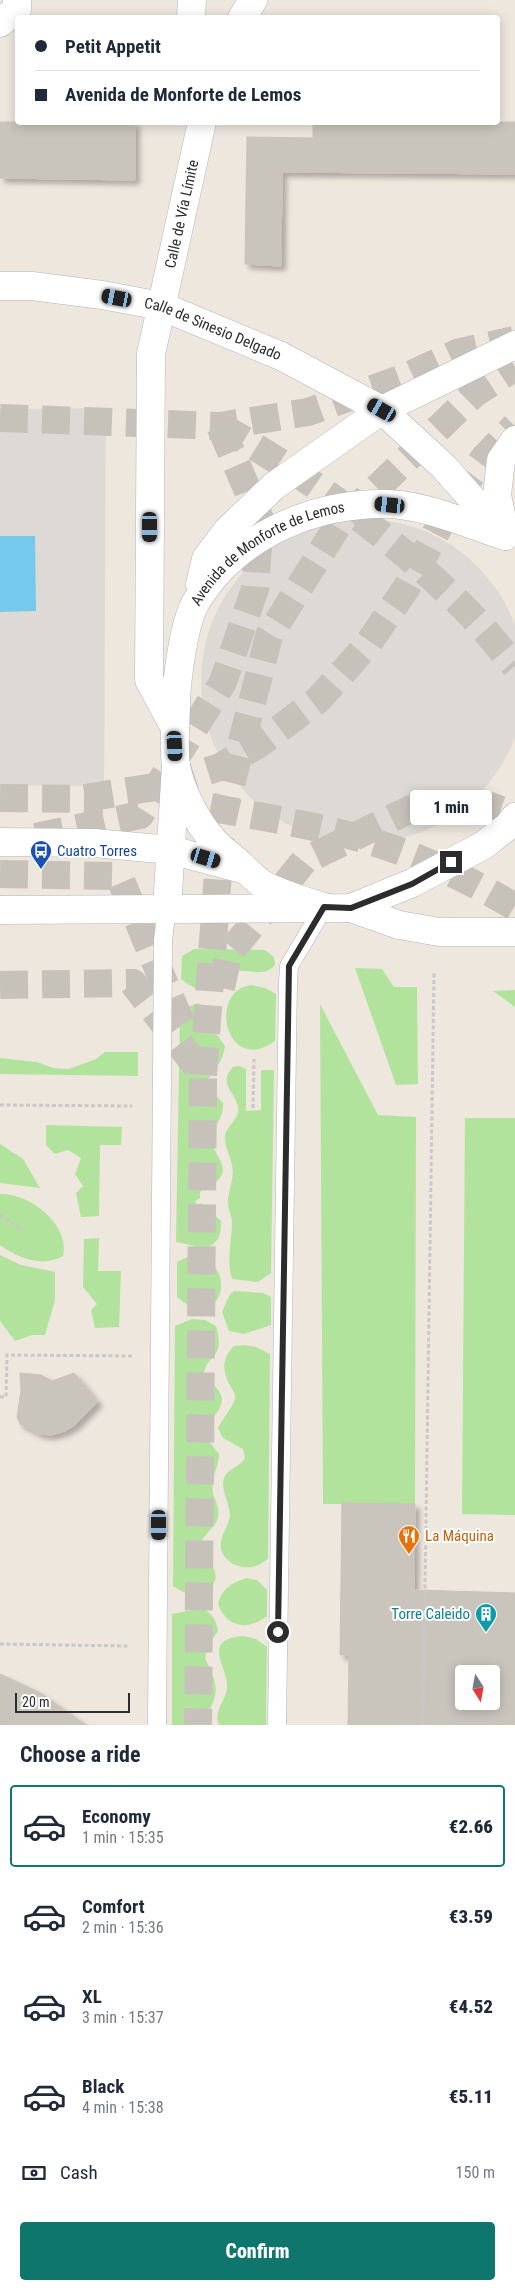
<!DOCTYPE html>
<html lang="en">
<head>
<meta charset="utf-8">
<style>
	:root { --surface:#fff; --page:#f2f2f3; --text:#1f2937; --muted:#747a83; --line:#e0e1e3; --accent:#0f766e }
	body { margin:0; font-family:"Roboto Condensed",sans-serif; background:var(--page); color:var(--text); height:100vh; display:flex; flex-direction:column; font-size:19px; white-space:nowrap }
	* { box-sizing:border-box; margin:0 }
	p { font-size:16px; color:var(--muted) }
	.icon { flex:none; width:28px; height:28px; fill:none; stroke:currentColor; stroke-width:2; stroke-linecap:round; stroke-linejoin:round }
	.map { position:relative; height:1725px; overflow:hidden }
	.panel { display:flex; flex-direction:column; background:var(--surface); flex:1 }
	.panel>* { flex:none }
	.hud { position:absolute; left:15px; top:15px; width:485px; height:110px; border-radius:5px; box-shadow:0 2px 12px #0003; display:grid; align-content:center; height:110px; padding:0 20px; background:var(--surface) }
	.needle { width:32px; rotate:169deg }
	.tools { position:absolute; left:455px; top:1665px; display:grid; gap:10px }
	.tools a { display:grid; place-items:center; width:45px; height:45px; border-radius:5px; background:var(--surface); box-shadow:0 2px 12px #0003; font-size:25px }
	.scale { position:absolute; left:15px; bottom:12px; width:115px; box-sizing:border-box; padding-left:5px; border:2px solid #2c2c2c; border-top:0; font-size:14px; line-height:18px; white-space:nowrap; color:#2c2c2c; -webkit-text-stroke:4px #fff; paint-order:stroke }
	.end { position:absolute; width:22px; height:22px; margin:-11px; border:6px solid #2c2c2c; background:#fff; box-shadow:0 0 0 2px #fff }
	.from { border-radius:50% }
	.bubble { position:absolute; height:35px; border-radius:5px; background:var(--surface); box-shadow:0 2px 12px #0003; font-size:16px; font-weight:800; line-height:35px; text-align:center }
	.car { position:absolute; width:15px; height:30px; margin:-15px -8px; border-radius:6px; box-shadow:0 0 4px 1px #0007; background:linear-gradient(#222 24%,#8ab4d8 0 40%,#222 0 76%,#8ab4d8 0 86%,#222 0) }
	.hud b { display:flex; align-items:center; gap:18px; height:48px; font-size:19px }
	.hud b+b { border-top:1px solid var(--line) }
	.hud i { width:12px; height:12px; background:var(--text) }
	ul { padding:0; list-style:none }
	li { display:flex; align-items:center; gap:15px; height:82px; margin:0 10px 8px; padding:0 10px; border:2px solid transparent; border-radius:5px }
	li div { flex:1 }
	li b { display:block; font-size:19px }
	li em { font-style:normal; font-weight:800 }
	li.on { border-color:var(--accent) }
	li>.icon { width:45px; height:45px; stroke-width:1.5 }
	h2 { padding:0 20px; font-size:22px; line-height:60px }
	.pay { display:flex; align-items:center; gap:12px; height:55px; padding:0 20px; font-size:19px }
	.pay p { margin-inline-start:auto }
	.action { display:flex; gap:10px; margin-top:auto; padding:10px 20px }
	.action a { flex:1; height:58px; border-radius:5px; background:var(--accent); color:#fff; font-size:20px; font-weight:800; line-height:58px; text-align:center }
	.map>svg:first-child { display:block }
	.green { fill:#b2e39c }
	.plaza { fill:#dddad5 }
	.water { fill:#74c9ed }
	.building { fill:#c9c5bd; stroke:#c9c3b8; fill-rule:evenodd; filter:url(#shadow) }
	.lines { fill:none; stroke-linecap:round; stroke-linejoin:round }
	.minor-tunnel { stroke:#c6c2ba; stroke-width:28; stroke-dasharray:28 14; stroke-linecap:butt }
	.primary-tunnel { stroke:#c6c2ba; stroke-width:28; stroke-dasharray:28 14; stroke-linecap:butt }
	.service-casing { stroke:#b2b4bf; stroke-width:19 }
	.minor-casing { stroke:#b2b4bf; stroke-width:29 }
	.tertiary-casing { stroke:#b2b4bf; stroke-width:29 }
	.secondary-casing { stroke:#b2b4bf; stroke-width:29 }
	.path { stroke:#c8c8c8; stroke-width:3; stroke-dasharray:4 2.5; stroke-linecap:butt }
	.service { stroke:#fff; stroke-width:18 }
	.minor { stroke:#fff; stroke-width:28 }
	.tertiary { stroke:#fff; stroke-width:28 }
	.secondary { stroke:#fff; stroke-width:28 }
	.route { stroke:#2c2c2c; stroke-width:6 }
	.labels { text-anchor:middle; dominant-baseline:central; stroke-width:4; stroke-linejoin:round; paint-order:stroke }
	.street-label { font-size:15px; fill:#2c2c2c; stroke:#fff }
	.transit-label { font-size:15px; fill:#164399; stroke:#fff; text-anchor:start }
	.food-label { font-size:15px; fill:#c56008; stroke:#fff; text-anchor:start }
	.culture-label { font-size:15px; fill:#0d838f; stroke:#fff; text-anchor:end }
</style>
</head>
<body>
<div class="map">
<svg width="515" height="1725" viewBox="0 0 515 1725">
	<defs>
		<filter id="shadow"><feDropShadow dx="4.5" dy="4.5" stdDeviation="2.5" flood-color="#0004"/></filter>
	</defs>
	<rect width="100%" height="100%" fill="#ede7de"/>
	<g class="green">
		<path d="M194 949 265 950 274 957 275 965C264 978 249 969 236 971 214 985 206 1000 181 979L182 956Z"/>
		<polygon points="355,968 382,969 394,987 417,987 418,1084 396,1085"/>
		<path d="M252 985 265 988 276 994 275 1041C225 1077 207 989 252 985Z"/>
		<polygon points="515,990 515,1007 493,991"/>
		<path d="M198 1003 210 1010V1025L225 1046C221 1077 192 1072 223 1103 224 1117 215 1124 212 1136 208 1151 232 1165 219 1179 216 1183 205 1187 200 1192V1198L195 1201 197 1205 201 1203 221 1221C221 1234 219 1244 205 1248L176 1242 180 1010Z"/>
		<polygon points="320,1004 378,1115 416,1117 415,1504 323,1504"/>
		<polygon points="105,1052 138,1052 138,1076 0,1074 0,1058 37,1062 53,1068 69,1069 96,1059"/>
		<path d="M239 1066 246 1069V1111L261 1110V1070H274L271 1273 258 1282 232 1279C226 1259 232 1241 232 1221 231 1213 227 1207 228 1199 229 1188 235 1177 232 1165 230 1154 224 1147 225 1135 227 1127 236 1121 238 1112 241 1094 215 1087 233 1067Z"/>
		<polygon points="465,1118 515,1118 515,1515 462,1514"/>
		<polygon points="46,1125 122,1127 121,1145 100,1145 99,1216 81,1217 76,1193 83,1186 75,1174 81,1158 68,1150 55,1154 46,1145"/>
		<polygon points="0,1144 23,1159 40,1188 0,1183"/>
		<path d="M0 1194C29 1193 70 1224 63 1256 42 1268 18 1258 0 1245Z"/>
		<polygon points="99,1238 98,1271 121,1271 119,1327 95,1328 91,1310 97,1304 83,1287 84,1239"/>
		<polygon points="0,1255 21,1265 55,1272 55,1300 45,1335 32,1335 15,1341 0,1321"/>
		<path d="M192 1255C236 1263 224 1314 197 1309 189 1308 183 1301 177 1297V1262Z"/>
		<polygon points="234,1291 263,1293 271,1297 271,1325 244,1334 229,1331 222,1312 230,1294"/>
		<path d="M192 1319 205 1320 216 1326C226 1360 207 1352 203 1376 208 1381 217 1386 220 1393 229 1410 202 1420 208 1437 209 1443 215 1448 219 1454 219 1467 210 1480 213 1493 215 1501 220 1508 218 1517 216 1529 201 1534 200 1547 209 1564 226 1573 207 1593 193 1597 185 1594 173 1586L175 1326Z"/>
		<path d="M244 1345 256 1347 270 1354 268 1559C263 1562 257 1567 251 1567 237 1569 218 1559 221 1541 222 1533 229 1525 230 1516 230 1503 220 1490 224 1478 228 1468 240 1467 245 1458L243 1449 223 1438 218 1428C222 1420 234 1405 235 1398 236 1394 233 1391 231 1387 222 1371 221 1359 234 1346Z"/>
		<path d="M246 1578 257 1580 267 1590V1616C248 1631 227 1628 218 1604 222 1588 232 1583 246 1578Z"/>
		<path d="M201 1608C212 1613 216 1619 218 1631L209 1644 205 1658C217 1684 221 1691 206 1716L208 1725H172V1614Z"/>
		<path d="M244 1636 256 1639 267 1647 266 1725H219C213 1710 225 1703 227 1688 229 1668 199 1639 244 1636Z"/>
	</g>
	<g class="plaza">
		<polygon points="106,408 104,786 0,785 0,409"/>
		<circle cx="363" cy="681" r="162"/>
	</g>
	<polygon class="water" points="0,536 35,536 36,611 0,612"/>
	<g class="building">
		<polygon points="0,122 135,122 135,180 0,178"/>
		<polygon points="313,122 475,124 475,122 515,122 515,174 282,172 281,266 245,264 247,137 313,138"/>
		<polygon points="20,1373 41,1375 52,1381 74,1373 98,1402 75,1425 65,1431 51,1435 40,1434 20,1424 17,1417 21,1390"/>
		<path d="M342 1503 415 1504 414 1590 515 1593V1725H348L349 1655H340ZM464 1674H491V1701H464Z"/>
		<polygon points="0,1674 39,1692 86,1725 0,1725"/>
	</g>
	<g class="lines">
		<g class="minor-tunnel">
			<polyline points="36,837 140,815 223,682 255,589 260,519 220,426"/>
			<polyline points="0,874 119,876 187,1037"/>
			<polyline points="0,985 133,983 203,1075 198,1725"/>
			<polyline points="221,988 228,955 304,861 411,809 490,806 515,815"/>
			<polyline points="203,1075 222,820 269,636 337,527 474,394 515,367"/>
		</g>
		<g class="primary-tunnel">
			<polyline points="0,418 220,426 308,412 403,378 457,353 514,340"/>
			<path d="M220 426C306 475 388 534 459 603 479 622 497 645 515 666"/>
			<polyline points="0,798 103,799"/>
			<polyline points="85,798 161,786 220,767 259,744 318,700 368,644 407,587 454,499 484,458 515,426"/>
			<path d="M169 802 187 803C239 813 292 821 344 834 404 849 462 875 515 907"/>
		</g>
		<g class="service-casing">
			<g id="service">
				<polyline points="157,1725 163,940 167,908"/>
				<polyline points="277,1725 288,981 289,966 324,907"/>
			</g>
		</g>
		<g class="minor-casing">
			<g id="minor">
				<polyline points="191,18 192,0"/>
				<polyline points="242,18 253,0"/>
				<polyline points="0,23 17,9 17,0"/>
				<path id="s1" d="M175 728 149 680 151 354 202 122"/>
				<polyline points="0,842 94,843 171,850 246,870"/>
				<polyline points="167,908 176,766"/>
			</g>
		</g>
		<g class="tertiary-casing">
			<polyline id="tertiary" points="351,908 399,925 439,932 515,932"/>
		</g>
		<g class="secondary-casing">
			<g id="secondary">
				<path id="s2" d="M0 286H32L102 295 161 306 281 356 382 410 444 467 505 536"/>
				<polyline points="505,534 497,495 501,460 515,440"/>
				<polyline points="200,585 206,559 227,531 274,486 382,410 515,345"/>
				<path id="s3" d="M324 907C304 901 283 895 264 885 256 880 248 872 241 865 232 857 221 849 213 840 196 821 181 791 176 766 173 745 176 722 176 702 177 677 184 622 196 602 233 540 303 507 374 504 418 501 464 523 505 536"/>
				<polyline points="0,910 351,908 412,883 484,845 508,826 515,817"/>
			</g>
		</g>
		<g class="path">
			<polyline points="0,1105 132,1106"/>
			<polyline points="253,1108 254,1059"/>
			<polyline points="0,1215 23,1230"/>
			<polyline points="0,1397 6,1397 7,1355 132,1356"/>
			<polyline points="0,1644 128,1646"/>
			<polyline points="423,1725 434,973"/>
		</g>
		<use href="#service" class="service"/>
		<use href="#minor" class="minor"/>
		<use href="#tertiary" class="tertiary"/>
		<use href="#secondary" class="secondary"/>
	</g>
	<g class="lines">
		<polyline class="route" points="278,1632 289,966 324,907 351,908 412,884 451,862"/>
	</g>
	<defs>
		<g id="bus-pin" transform="scale(1.125)"><path d="M0 17L-7.5 6A9.5 9.5 0 1 1 7.5 6Z" fill="#1a4fb4" stroke="#fff"/><path d="M-5-6H5V4H4V6H2V4H-2V6H-4V4H-5ZM-3.5-4V0h7V-4ZM-3.5 1.2v1.5H-2V1.2ZM2 1.2v1.5H3.5V1.2Z" fill="#fff"/></g>
		<g id="restaurant-pin" transform="scale(1.125)"><path d="M0 17L-7.5 6A9.5 9.5 0 1 1 7.5 6Z" fill="#e8710a" stroke="#fff"/><path d="M-5-6h1v4h1v-4h1v4h1v-4h1v5L-1.5 .5V6h-2V.5L-5-1ZM5-6V6H3V1.5H1.5Q1.5-4 5-6Z" fill="#fff"/></g>
		<g id="building-pin" transform="scale(1.125)"><path d="M0 17L-7.5 6A9.5 9.5 0 1 1 7.5 6Z" fill="#0f9aa8" stroke="#fff"/><path d="M-4-6H4V6H1V3H-1V6H-4ZM-2.5-4.3h1.7v1.8h-1.7ZM.8-4.3h1.7v1.8H.8ZM-2.5-1h1.7V.8h-1.7ZM.8-1h1.7V.8H.8Z" fill="#fff"/></g>
	</defs>
	<g fill-rule="evenodd">
		<use href="#bus-pin" x="41" y="851"/>
		<use href="#restaurant-pin" x="409" y="1536"/>
		<use href="#building-pin" x="486" y="1614"/>
	</g>
	<g class="labels">
		<g class="street-label">
			<text stroke="none"><textPath href="#s1" startOffset="524">Calle de Vía Límite</textPath></text>
			<text stroke="none"><textPath href="#s2" startOffset="219">Calle de Sinesio Delgado</textPath></text>
			<text stroke="none"><textPath href="#s3" startOffset="472">Avenida de Monforte de Lemos</textPath></text>
		</g>
		<g class="transit-label">
			<text x="57" y="851">Cuatro Torres</text>
		</g>
		<g class="food-label">
			<text x="425" y="1536">La Máquina</text>
		</g>
		<g class="culture-label">
			<text x="470" y="1614">Torre Caleido</text>
		</g>
	</g>
</svg>
<div class="tools">
<a><svg class="needle" viewBox="-14 -14 28 28"><path d="M0-13l5 13h-10z" fill="#e53935"/><path d="M0 13l5-13h-10z" fill="#747a83"/></svg></a>
</div>
<div class="scale">20 m</div>
<i class="end from" style="left:278px;top:1632px"></i>
<i class="end" style="left:451px;top:862px"></i>
<div class="bubble" style="left:410px;top:790px;width:82px">1 min</div>
<i class="car" style="left:117px;top:298px;rotate:281deg"></i>
<i class="car" style="left:382px;top:410px;rotate:300deg"></i>
<i class="car" style="left:390px;top:505px;rotate:276deg"></i>
<i class="car" style="left:150px;top:527px;rotate:180deg"></i>
<i class="car" style="left:175px;top:746px;rotate:177deg"></i>
<i class="car" style="left:206px;top:858px;rotate:107deg"></i>
<i class="car" style="left:159px;top:1525px;rotate:180deg"></i>
<div class="hud">
<b><i class="from"></i>Petit Appetit</b>
<b><i></i>Avenida de Monforte de Lemos</b>
</div>
</div>
<section class="panel">
<h2>Choose a ride</h2>
<ul>
<li class="on"><svg class="icon" aria-label="car" viewBox="0 0 24 24"><path d="M5 17H2v-5l4-1 3-4h7l3 4 3 1v5h-3M9 17h6M6 11h13"/><circle cx="7" cy="17" r="2"/><circle cx="17" cy="17" r="2"/></svg><div><b>Economy</b><p>1 min · 15:35</p></div><em>€2.66</em></li>
<li><svg class="icon" aria-label="car" viewBox="0 0 24 24"><path d="M5 17H2v-5l4-1 3-4h7l3 4 3 1v5h-3M9 17h6M6 11h13"/><circle cx="7" cy="17" r="2"/><circle cx="17" cy="17" r="2"/></svg><div><b>Comfort</b><p>2 min · 15:36</p></div><em>€3.59</em></li>
<li><svg class="icon" aria-label="car" viewBox="0 0 24 24"><path d="M5 17H2v-5l4-1 3-4h7l3 4 3 1v5h-3M9 17h6M6 11h13"/><circle cx="7" cy="17" r="2"/><circle cx="17" cy="17" r="2"/></svg><div><b>XL</b><p>3 min · 15:37</p></div><em>€4.52</em></li>
<li><svg class="icon" aria-label="car" viewBox="0 0 24 24"><path d="M5 17H2v-5l4-1 3-4h7l3 4 3 1v5h-3M9 17h6M6 11h13"/><circle cx="7" cy="17" r="2"/><circle cx="17" cy="17" r="2"/></svg><div><b>Black</b><p>4 min · 15:38</p></div><em>€5.11</em></li>
</ul>
<div class="pay"><svg class="icon" aria-label="cash" viewBox="0 0 24 24"><path d="M3 7h18v10H3z"/><circle cx="12" cy="12" r="2"/></svg>Cash<p>150 m</p></div>
<div class="action"><a>Confirm</a></div>
</section>
</body>
</html>
